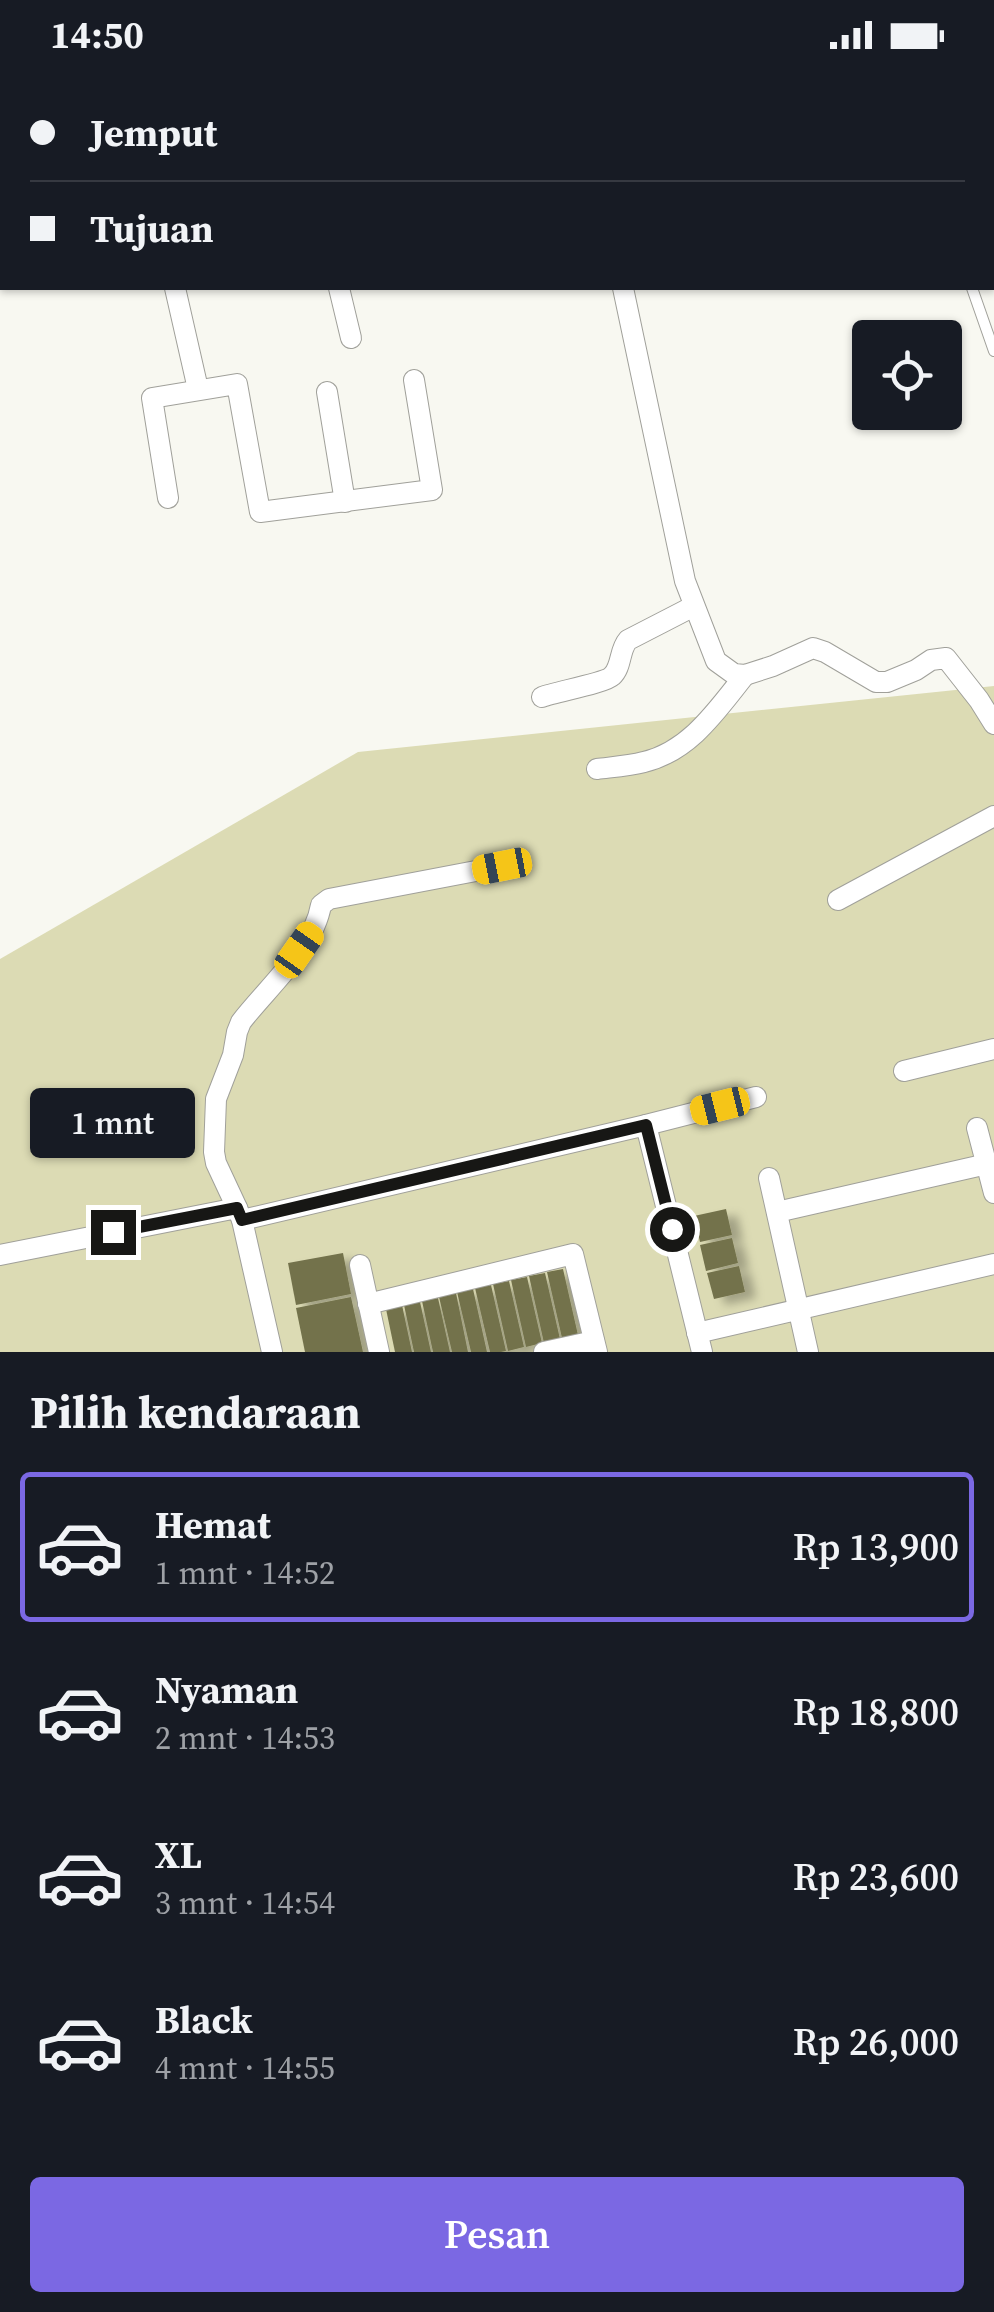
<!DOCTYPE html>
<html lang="id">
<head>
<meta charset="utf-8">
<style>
	:root { --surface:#171b24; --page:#20242c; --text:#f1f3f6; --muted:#9ea1a6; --line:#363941; --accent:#7b68e3 }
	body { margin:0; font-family:"Source Serif 4",serif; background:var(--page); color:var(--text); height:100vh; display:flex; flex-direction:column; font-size:38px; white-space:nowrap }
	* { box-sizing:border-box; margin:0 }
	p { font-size:32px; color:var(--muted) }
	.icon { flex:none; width:55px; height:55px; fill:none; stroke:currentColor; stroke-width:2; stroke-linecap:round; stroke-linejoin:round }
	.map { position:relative; height:1282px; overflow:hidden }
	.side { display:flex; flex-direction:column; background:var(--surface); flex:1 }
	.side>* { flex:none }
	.top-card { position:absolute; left:0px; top:0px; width:995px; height:220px; box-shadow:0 2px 8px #0004; display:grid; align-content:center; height:220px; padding:0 30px; background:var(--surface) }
	.tools { position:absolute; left:852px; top:250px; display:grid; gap:20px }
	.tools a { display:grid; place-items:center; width:110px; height:110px; border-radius:10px; background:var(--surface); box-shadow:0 2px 8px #0004; font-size:50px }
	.end { position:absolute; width:45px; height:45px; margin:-22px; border:12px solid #171715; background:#fff; box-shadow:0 0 0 5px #fff }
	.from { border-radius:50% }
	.bubble { position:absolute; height:70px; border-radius:10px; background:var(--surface); box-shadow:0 2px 8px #0004; font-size:32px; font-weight:600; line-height:70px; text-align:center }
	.car { position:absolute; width:30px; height:60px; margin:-30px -15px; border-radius:12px; box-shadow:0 0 8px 2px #0007; background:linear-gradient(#f5c518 24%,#345 0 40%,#f5c518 0 76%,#345 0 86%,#f5c518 0) }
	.top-card b { display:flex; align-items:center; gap:35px; height:95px; font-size:38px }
	.top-card b+b { border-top:2px solid var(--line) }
	.top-card i { width:25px; height:25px; background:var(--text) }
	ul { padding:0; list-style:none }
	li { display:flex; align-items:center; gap:30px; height:150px; margin:0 20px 15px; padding:0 10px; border:5px solid transparent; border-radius:10px }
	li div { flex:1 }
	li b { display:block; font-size:38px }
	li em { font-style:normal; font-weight:600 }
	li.selected { border-color:var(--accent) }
	li>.icon { width:90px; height:90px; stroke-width:1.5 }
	h2 { padding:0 30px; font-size:45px; line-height:120px }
	.action { display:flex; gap:20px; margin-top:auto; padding:20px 30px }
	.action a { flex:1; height:115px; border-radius:10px; background:var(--accent); color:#fff; font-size:40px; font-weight:600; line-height:115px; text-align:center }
	.status { display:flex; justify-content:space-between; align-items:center; height:70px; padding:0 50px; background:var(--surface); direction:ltr }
	.status svg { height:28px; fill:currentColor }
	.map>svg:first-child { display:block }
	.green { fill:#dcdbb4 }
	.building { fill:#73724c; filter:url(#shadow) }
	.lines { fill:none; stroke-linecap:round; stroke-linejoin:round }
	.lane-casing { stroke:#a0a09a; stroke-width:12 }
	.street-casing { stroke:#a0a09a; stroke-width:22 }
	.secondary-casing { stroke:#a0a09a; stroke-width:30 }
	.path { stroke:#81817d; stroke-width:4; stroke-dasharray:8 8; stroke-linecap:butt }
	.lane { stroke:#fff; stroke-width:10 }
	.street { stroke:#fff; stroke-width:20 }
	.secondary { stroke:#e2e1f8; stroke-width:28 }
	.route { stroke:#171715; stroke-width:12 }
</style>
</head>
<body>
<div class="status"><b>14:50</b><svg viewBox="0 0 49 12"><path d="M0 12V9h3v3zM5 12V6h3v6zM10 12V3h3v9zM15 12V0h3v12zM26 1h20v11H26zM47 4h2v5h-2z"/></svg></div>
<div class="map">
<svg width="994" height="1282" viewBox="0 0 994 1282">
	<defs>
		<filter id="shadow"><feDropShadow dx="11" dy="6" stdDeviation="5" flood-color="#0004"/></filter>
	</defs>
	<rect width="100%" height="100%" fill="#f8f8f1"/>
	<polygon class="green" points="994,616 994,1282 0,1282 0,889 358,682"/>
	<g class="building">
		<polygon points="726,1139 732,1165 700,1172 694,1146"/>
		<polygon points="732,1168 738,1193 706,1201 700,1175"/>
		<polygon points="343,1183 351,1224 296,1235 288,1193"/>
		<polygon points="739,1196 745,1222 714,1229 707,1203"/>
		<polygon points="563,1199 578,1265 562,1268 547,1202"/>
		<polygon points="545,1203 560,1269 544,1273 529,1206"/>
		<polygon points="527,1207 542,1273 526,1277 511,1210"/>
		<polygon points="509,1211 524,1277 508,1281 493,1214"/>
		<polygon points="491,1215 506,1281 501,1282 490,1282 475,1218"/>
		<polygon points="473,1219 487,1282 471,1282 465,1256 457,1222"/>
		<polygon points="456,1223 468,1282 452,1282 439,1227"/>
		<polygon points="351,1227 363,1282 305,1282 296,1238"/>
		<polygon points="438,1228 450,1282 433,1282 422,1231"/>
		<polygon points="420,1232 431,1282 414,1282 404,1235"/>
		<polygon points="402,1235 412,1282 395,1282 386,1239"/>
	</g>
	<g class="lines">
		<g class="lane-casing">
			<polyline id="lane" points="972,218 994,281"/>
		</g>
		<g class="street-casing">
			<g id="street">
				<polyline points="340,0 340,2"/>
				<polyline points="575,0 575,2"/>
				<polyline points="175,218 198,319"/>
				<polyline points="339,218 351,268"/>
				<polyline points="623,218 685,511 716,591 734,604 745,605 773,596 813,578 825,582 876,612 887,612 916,600 931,590 946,588 979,630 994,654"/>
				<polyline points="327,322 345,432"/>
				<polyline points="168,428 152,328 237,314 260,442 432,420 414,310"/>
				<path d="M542 627C555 622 605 613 612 606 622 597 619 580 628 570L694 536"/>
				<path d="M597 699C613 697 629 696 644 692 690 681 717 640 745 605"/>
				<polyline points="838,830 994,746"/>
				<polyline points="904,1001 994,979"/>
				<polyline points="646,1055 756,1027"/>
				<polyline points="977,1058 994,1123"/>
				<polyline points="769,1108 808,1282"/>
				<path d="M237 1138 216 1093 214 1082 216 1029 233 985 237 962 241 952C267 918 314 878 321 835L329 829 502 796"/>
				<polyline points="777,1142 987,1094"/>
				<polyline points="242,1150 646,1055 702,1282"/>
				<polyline points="0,1185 237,1138 242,1150 272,1282"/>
				<polyline points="360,1195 379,1282"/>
				<polyline points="368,1234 573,1184 597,1282"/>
				<polyline points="697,1263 994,1194"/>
				<polyline points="544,1282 594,1271"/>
			</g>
		</g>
		<g class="secondary-casing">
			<g id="secondary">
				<polyline points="992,32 994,32"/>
				<polyline points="0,192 2,193"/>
			</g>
		</g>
		<polyline class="path" points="992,212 994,211"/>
		<use href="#lane" class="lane"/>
		<use href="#street" class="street"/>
		<use href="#secondary" class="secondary"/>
	</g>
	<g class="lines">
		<polyline class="route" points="113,1162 237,1138 242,1150 646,1055 672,1159"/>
	</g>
</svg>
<div class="tools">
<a><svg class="icon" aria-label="locate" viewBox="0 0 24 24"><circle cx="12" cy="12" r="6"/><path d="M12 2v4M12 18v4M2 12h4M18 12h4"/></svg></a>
</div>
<i class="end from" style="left:672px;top:1159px"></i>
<i class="end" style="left:113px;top:1162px"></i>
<div class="bubble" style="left:30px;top:1018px;width:165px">1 mnt</div>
<i class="car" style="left:502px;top:796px;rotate:259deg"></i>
<i class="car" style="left:299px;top:880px;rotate:35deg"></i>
<i class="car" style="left:720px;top:1036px;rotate:256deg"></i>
<div class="top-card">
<b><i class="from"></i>Jemput</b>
<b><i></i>Tujuan</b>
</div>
</div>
<section class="side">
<h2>Pilih kendaraan</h2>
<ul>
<li class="selected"><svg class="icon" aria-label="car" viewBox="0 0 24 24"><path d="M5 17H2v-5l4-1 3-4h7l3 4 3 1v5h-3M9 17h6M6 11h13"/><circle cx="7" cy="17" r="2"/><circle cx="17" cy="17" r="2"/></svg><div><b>Hemat</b><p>1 mnt · 14:52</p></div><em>Rp 13,900</em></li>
<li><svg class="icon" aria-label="car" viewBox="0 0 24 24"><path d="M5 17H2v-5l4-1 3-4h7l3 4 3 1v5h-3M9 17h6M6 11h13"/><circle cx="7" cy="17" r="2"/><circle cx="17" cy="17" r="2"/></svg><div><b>Nyaman</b><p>2 mnt · 14:53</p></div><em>Rp 18,800</em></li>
<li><svg class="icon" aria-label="car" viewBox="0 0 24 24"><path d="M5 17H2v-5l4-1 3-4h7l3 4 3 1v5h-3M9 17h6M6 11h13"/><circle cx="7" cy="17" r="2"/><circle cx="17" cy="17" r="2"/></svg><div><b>XL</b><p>3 mnt · 14:54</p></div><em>Rp 23,600</em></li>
<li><svg class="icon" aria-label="car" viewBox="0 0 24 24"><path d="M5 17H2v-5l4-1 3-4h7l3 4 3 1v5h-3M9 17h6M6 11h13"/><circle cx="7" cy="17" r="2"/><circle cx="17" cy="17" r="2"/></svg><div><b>Black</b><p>4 mnt · 14:55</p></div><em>Rp 26,000</em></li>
</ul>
<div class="action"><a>Pesan</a></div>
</section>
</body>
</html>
